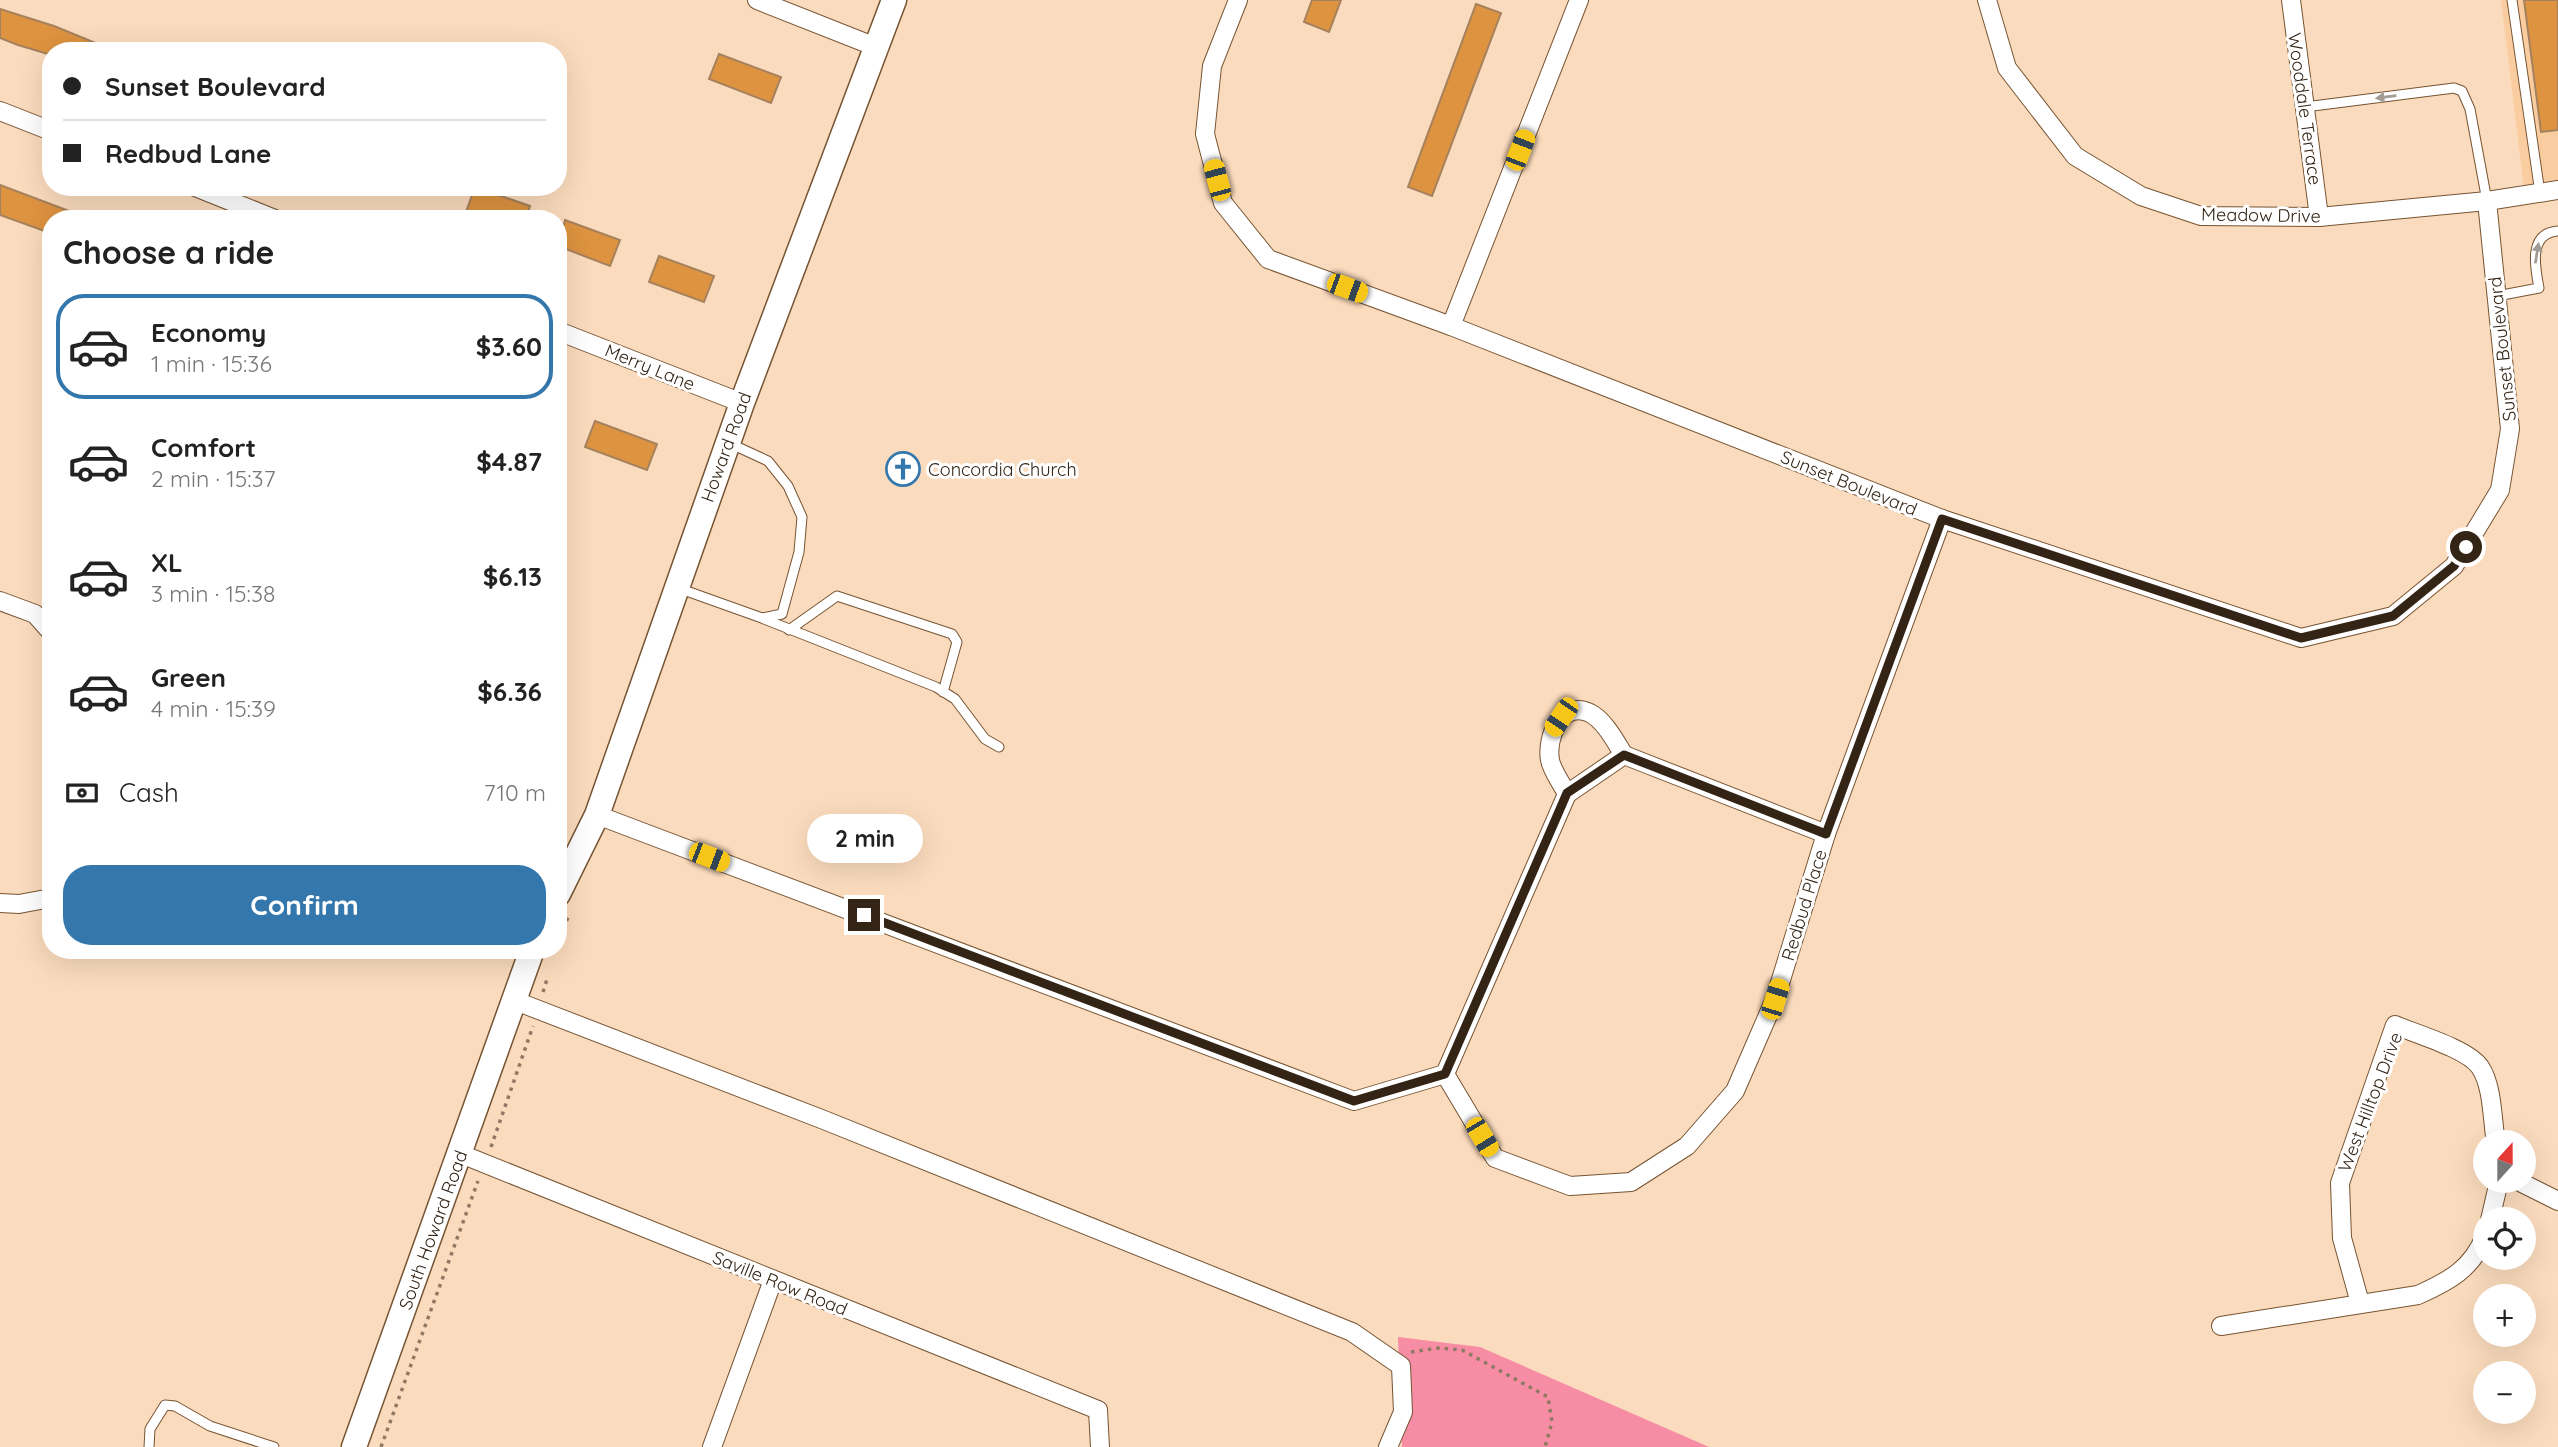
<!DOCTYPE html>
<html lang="en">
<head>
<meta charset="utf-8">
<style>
	:root { --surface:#fff; --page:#f6f6f6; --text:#222; --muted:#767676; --line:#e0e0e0; --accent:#3377ac }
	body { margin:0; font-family:Quicksand,sans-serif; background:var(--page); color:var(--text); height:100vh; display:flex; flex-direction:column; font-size:26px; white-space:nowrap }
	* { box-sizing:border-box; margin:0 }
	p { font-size:23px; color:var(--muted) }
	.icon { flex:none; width:38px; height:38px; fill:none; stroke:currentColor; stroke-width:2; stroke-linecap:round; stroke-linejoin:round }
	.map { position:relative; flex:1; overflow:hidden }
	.side { position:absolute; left:42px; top:210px; width:525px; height:749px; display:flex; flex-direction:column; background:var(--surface); border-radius:28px; box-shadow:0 7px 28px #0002 }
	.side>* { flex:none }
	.hud { position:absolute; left:42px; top:42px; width:525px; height:154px; border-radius:28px; box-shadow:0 7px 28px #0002; display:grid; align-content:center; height:154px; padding:0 21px; background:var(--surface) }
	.needle { width:46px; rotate:21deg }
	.controls { position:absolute; left:2473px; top:1130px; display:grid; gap:14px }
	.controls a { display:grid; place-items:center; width:63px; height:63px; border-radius:50%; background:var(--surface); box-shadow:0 7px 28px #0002; font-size:35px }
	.end { position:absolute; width:32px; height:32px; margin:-16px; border:9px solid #332416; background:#fff; box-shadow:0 0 0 4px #fff }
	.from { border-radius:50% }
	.bubble { position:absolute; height:49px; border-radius:24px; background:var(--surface); box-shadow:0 7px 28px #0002; font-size:23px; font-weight:700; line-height:49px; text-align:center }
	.car { position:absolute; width:21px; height:42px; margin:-21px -10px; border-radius:9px; box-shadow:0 0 5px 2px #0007; background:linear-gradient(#f5c518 24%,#345 0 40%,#f5c518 0 76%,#345 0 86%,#f5c518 0) }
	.hud b { display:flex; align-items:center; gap:24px; height:66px; font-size:26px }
	.hud b+b { border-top:2px solid var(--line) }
	.hud i { width:18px; height:18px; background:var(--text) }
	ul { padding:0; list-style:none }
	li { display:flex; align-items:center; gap:21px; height:105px; margin:0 14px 10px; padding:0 7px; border:4px solid transparent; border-radius:28px }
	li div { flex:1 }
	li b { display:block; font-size:26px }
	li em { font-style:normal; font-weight:700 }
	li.on { border-color:var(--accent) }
	li>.icon { width:63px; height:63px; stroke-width:1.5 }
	h2 { padding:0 21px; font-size:32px; line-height:84px }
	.pay { display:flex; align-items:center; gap:18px; height:77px; padding:0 21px; font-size:26px }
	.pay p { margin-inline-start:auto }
	.action { display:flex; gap:14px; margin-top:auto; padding:14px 21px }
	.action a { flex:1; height:80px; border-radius:28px; background:var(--accent); color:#fff; font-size:28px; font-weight:700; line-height:80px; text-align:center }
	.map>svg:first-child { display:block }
	.built { fill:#facda1 }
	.green { fill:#f78ca5 }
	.building { fill:#dd9340; stroke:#a5815d; stroke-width:2 }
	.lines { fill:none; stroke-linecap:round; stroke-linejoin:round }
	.lane-casing { stroke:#765432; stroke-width:11 }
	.street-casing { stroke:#765432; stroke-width:20 }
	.secondary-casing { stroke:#765432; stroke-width:27 }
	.path { stroke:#907964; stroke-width:3.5; stroke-dasharray:3.5 5; stroke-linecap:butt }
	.lane { stroke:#fff; stroke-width:9 }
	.street { stroke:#fff; stroke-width:18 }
	.secondary { stroke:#fff; stroke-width:24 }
	.oneway { fill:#a39c96 }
	.route { stroke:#332416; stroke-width:9 }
	.labels { text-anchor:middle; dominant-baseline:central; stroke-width:6; stroke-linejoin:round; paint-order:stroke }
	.street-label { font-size:18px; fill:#332416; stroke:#fff }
	.poi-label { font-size:18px; fill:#332416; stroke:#fff; text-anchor:start }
</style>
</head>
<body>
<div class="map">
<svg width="2558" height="1447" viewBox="0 0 2558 1447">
	<rect width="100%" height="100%" fill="#fbdbbd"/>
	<polygon class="built" points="2501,0 2558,0 2558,183 2524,189"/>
	<polygon class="green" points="1398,1337 1480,1347 1709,1447 1402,1447"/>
	<g class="building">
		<polygon points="1312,0 1341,0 1329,32 1304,22"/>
		<polygon points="2524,0 2558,0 2558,130 2541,132"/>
		<polygon points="1476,4 1501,13 1432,196 1408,187"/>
		<polygon points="0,9 54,26 115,51 51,51 51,55 18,45 0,38"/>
		<polygon points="719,54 781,77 771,103 709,79"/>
		<polygon points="0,185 85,217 85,219 51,219 47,232 0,215"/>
		<polygon points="475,187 530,206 526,219 484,219 466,212"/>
		<polygon points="565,220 620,240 610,266 558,246"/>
		<polygon points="659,256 714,276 704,302 649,282"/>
		<polygon points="595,421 657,444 647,470 585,447"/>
	</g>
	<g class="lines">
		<g class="lane-casing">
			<g id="lane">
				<polyline points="2512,0 2540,193"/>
				<polyline points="2305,107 2454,88 2462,91 2470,109 2487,201"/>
				<path d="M2497 296 2539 288C2535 267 2528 233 2558 231"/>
				<polyline points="678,588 762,618 782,614 799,552 802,517 788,486 768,461 729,443"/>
				<polyline points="764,619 936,687 955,699 985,739 999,747"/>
				<polyline points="789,630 837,596 952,634 957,642 943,692"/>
				<polyline points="149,1447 150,1429 165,1405 175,1406 210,1426 274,1447"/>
			</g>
		</g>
		<g class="street-casing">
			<g id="street">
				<polyline points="757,0 876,47"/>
				<polyline points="1238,0 1212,66 1205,134 1223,203 1268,259 1451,326 1942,519 2301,638 2393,616 2454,566 2500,490 2510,429 2487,201"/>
				<polyline points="1987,0 2007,68 2075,156 2141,196 2201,216 2319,217 2487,201 2558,190"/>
				<polyline points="2291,0 2319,217"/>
				<polyline points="0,111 51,131"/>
				<polyline points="195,187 275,219"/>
				<polyline points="1451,326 1579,0"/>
				<polyline points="558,331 742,403"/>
				<polyline points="0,601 35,614 51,632"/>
				<path d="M1567 794C1562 784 1552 771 1550 760 1546 738 1561 699 1590 713 1605 721 1615 741 1624 755"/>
				<polyline points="597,815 1354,1101 1445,1074 1567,794 1624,755 1826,834"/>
				<polyline points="0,903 19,904 51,898"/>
				<polyline points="513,1000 824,1120 1352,1332 1401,1366 1403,1412 1388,1447"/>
				<polyline points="1445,1074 1495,1158 1570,1186 1631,1182 1687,1146 1735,1091 1775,999 1826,834 1942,519"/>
				<polyline points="461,1154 1098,1410 1100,1447"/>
				<polyline points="2518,1181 2558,1201"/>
				<polyline points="2490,1220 2499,1181"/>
				<path d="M2360 1303 2342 1238 2340 1183 2395 1025C2416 1034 2468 1049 2480 1067 2493 1086 2492 1120 2496 1143"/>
				<path d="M2221 1326 2418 1295C2449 1281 2472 1269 2485 1236"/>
				<polyline points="712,1447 773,1280"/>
			</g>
		</g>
		<g class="secondary-casing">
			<g id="secondary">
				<polyline points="558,894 597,815 742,403 894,0"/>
				<polyline points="354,1447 532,950"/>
			</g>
		</g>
		<g class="path">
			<polyline points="558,945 569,914"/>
			<polyline points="543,992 548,976"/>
			<polyline points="491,1147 533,1026"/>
			<polyline points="1411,1352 1439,1348 1462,1350 1548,1397 1552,1422 1545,1447"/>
			<polyline points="381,1447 478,1181"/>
		</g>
		<use href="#lane" class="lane"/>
		<use href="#street" class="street"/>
		<use href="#secondary" class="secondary"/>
	</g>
	<defs><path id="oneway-solid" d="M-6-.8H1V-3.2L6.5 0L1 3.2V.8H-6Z" transform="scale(1.75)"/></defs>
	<g class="oneway">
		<use href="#oneway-solid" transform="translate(2386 97) rotate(173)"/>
		<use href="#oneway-solid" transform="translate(2537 253) rotate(-81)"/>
	</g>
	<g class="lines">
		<polyline class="route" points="864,915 1354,1101 1445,1074 1567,793 1624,755 1826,834 1942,519 2301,638 2393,616 2454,566 2466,547"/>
	</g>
	<defs>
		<g id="church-ring" transform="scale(1.75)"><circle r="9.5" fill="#fff" stroke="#3377ac" stroke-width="1.5"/><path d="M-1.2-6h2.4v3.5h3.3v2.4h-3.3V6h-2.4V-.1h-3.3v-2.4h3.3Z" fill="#3377ac"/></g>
	</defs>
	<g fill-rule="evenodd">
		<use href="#church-ring" x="903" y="469"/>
	</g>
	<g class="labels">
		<g class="street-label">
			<text transform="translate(2305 109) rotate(82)">Wooddale Terrace</text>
			<text transform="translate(2261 215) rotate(1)">Meadow Drive</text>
			<text transform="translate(2502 349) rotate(-96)">Sunset Boulevard</text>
			<text transform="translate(650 367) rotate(22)">Merry Lane</text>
			<text transform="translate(726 447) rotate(-70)">Howard Road</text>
			<text transform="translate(1849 483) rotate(22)">Sunset Boulevard</text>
			<text transform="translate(1804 905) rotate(-73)">Redbud Place</text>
			<text transform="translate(2370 1102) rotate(-69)">West Hilltop Drive</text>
			<text transform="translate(433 1230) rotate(-70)">South Howard Road</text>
			<text transform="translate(780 1283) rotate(22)">Saville Row Road</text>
		</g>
		<g class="poi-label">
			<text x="928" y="469">Concordia Church</text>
		</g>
	</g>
</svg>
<div class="controls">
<a><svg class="needle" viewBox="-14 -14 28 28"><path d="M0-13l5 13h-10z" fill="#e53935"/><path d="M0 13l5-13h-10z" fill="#767676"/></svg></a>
<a><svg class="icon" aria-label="locate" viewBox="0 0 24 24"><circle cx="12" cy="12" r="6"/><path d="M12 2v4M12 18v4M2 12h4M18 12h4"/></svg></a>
<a>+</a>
<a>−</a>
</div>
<i class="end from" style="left:2466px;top:547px"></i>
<i class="end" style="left:864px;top:915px"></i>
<div class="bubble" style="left:807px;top:814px;width:116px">2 min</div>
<i class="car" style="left:1520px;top:150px;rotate:21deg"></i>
<i class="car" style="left:1217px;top:180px;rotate:345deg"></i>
<i class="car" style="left:1347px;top:288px;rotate:110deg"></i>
<i class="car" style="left:1561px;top:717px;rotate:214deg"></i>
<i class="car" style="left:709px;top:857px;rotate:111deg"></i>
<i class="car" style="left:1775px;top:999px;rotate:17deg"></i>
<i class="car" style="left:1482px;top:1137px;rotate:149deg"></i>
<div class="hud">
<b><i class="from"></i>Sunset Boulevard</b>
<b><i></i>Redbud Lane</b>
</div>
<section class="side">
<h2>Choose a ride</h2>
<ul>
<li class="on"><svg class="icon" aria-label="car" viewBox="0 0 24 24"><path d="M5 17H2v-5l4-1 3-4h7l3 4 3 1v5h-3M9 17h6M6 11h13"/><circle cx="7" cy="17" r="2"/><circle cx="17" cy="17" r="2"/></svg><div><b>Economy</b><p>1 min · 15:36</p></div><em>$3.60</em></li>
<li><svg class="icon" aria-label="car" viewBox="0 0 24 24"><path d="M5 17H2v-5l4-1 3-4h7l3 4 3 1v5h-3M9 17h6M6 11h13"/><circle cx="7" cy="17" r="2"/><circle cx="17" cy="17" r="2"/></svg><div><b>Comfort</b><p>2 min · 15:37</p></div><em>$4.87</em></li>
<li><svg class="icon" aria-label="car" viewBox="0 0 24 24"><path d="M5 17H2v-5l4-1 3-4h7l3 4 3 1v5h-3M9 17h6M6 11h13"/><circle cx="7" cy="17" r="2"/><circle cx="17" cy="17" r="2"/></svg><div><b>XL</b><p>3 min · 15:38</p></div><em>$6.13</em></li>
<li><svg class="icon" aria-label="car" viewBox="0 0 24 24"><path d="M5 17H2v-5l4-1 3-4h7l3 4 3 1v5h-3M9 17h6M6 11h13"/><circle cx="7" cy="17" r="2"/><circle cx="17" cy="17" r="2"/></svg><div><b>Green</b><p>4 min · 15:39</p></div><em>$6.36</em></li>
</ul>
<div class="pay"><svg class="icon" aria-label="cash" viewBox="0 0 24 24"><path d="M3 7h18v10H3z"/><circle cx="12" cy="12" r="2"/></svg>Cash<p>710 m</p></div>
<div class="action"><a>Confirm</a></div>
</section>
</div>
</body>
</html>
